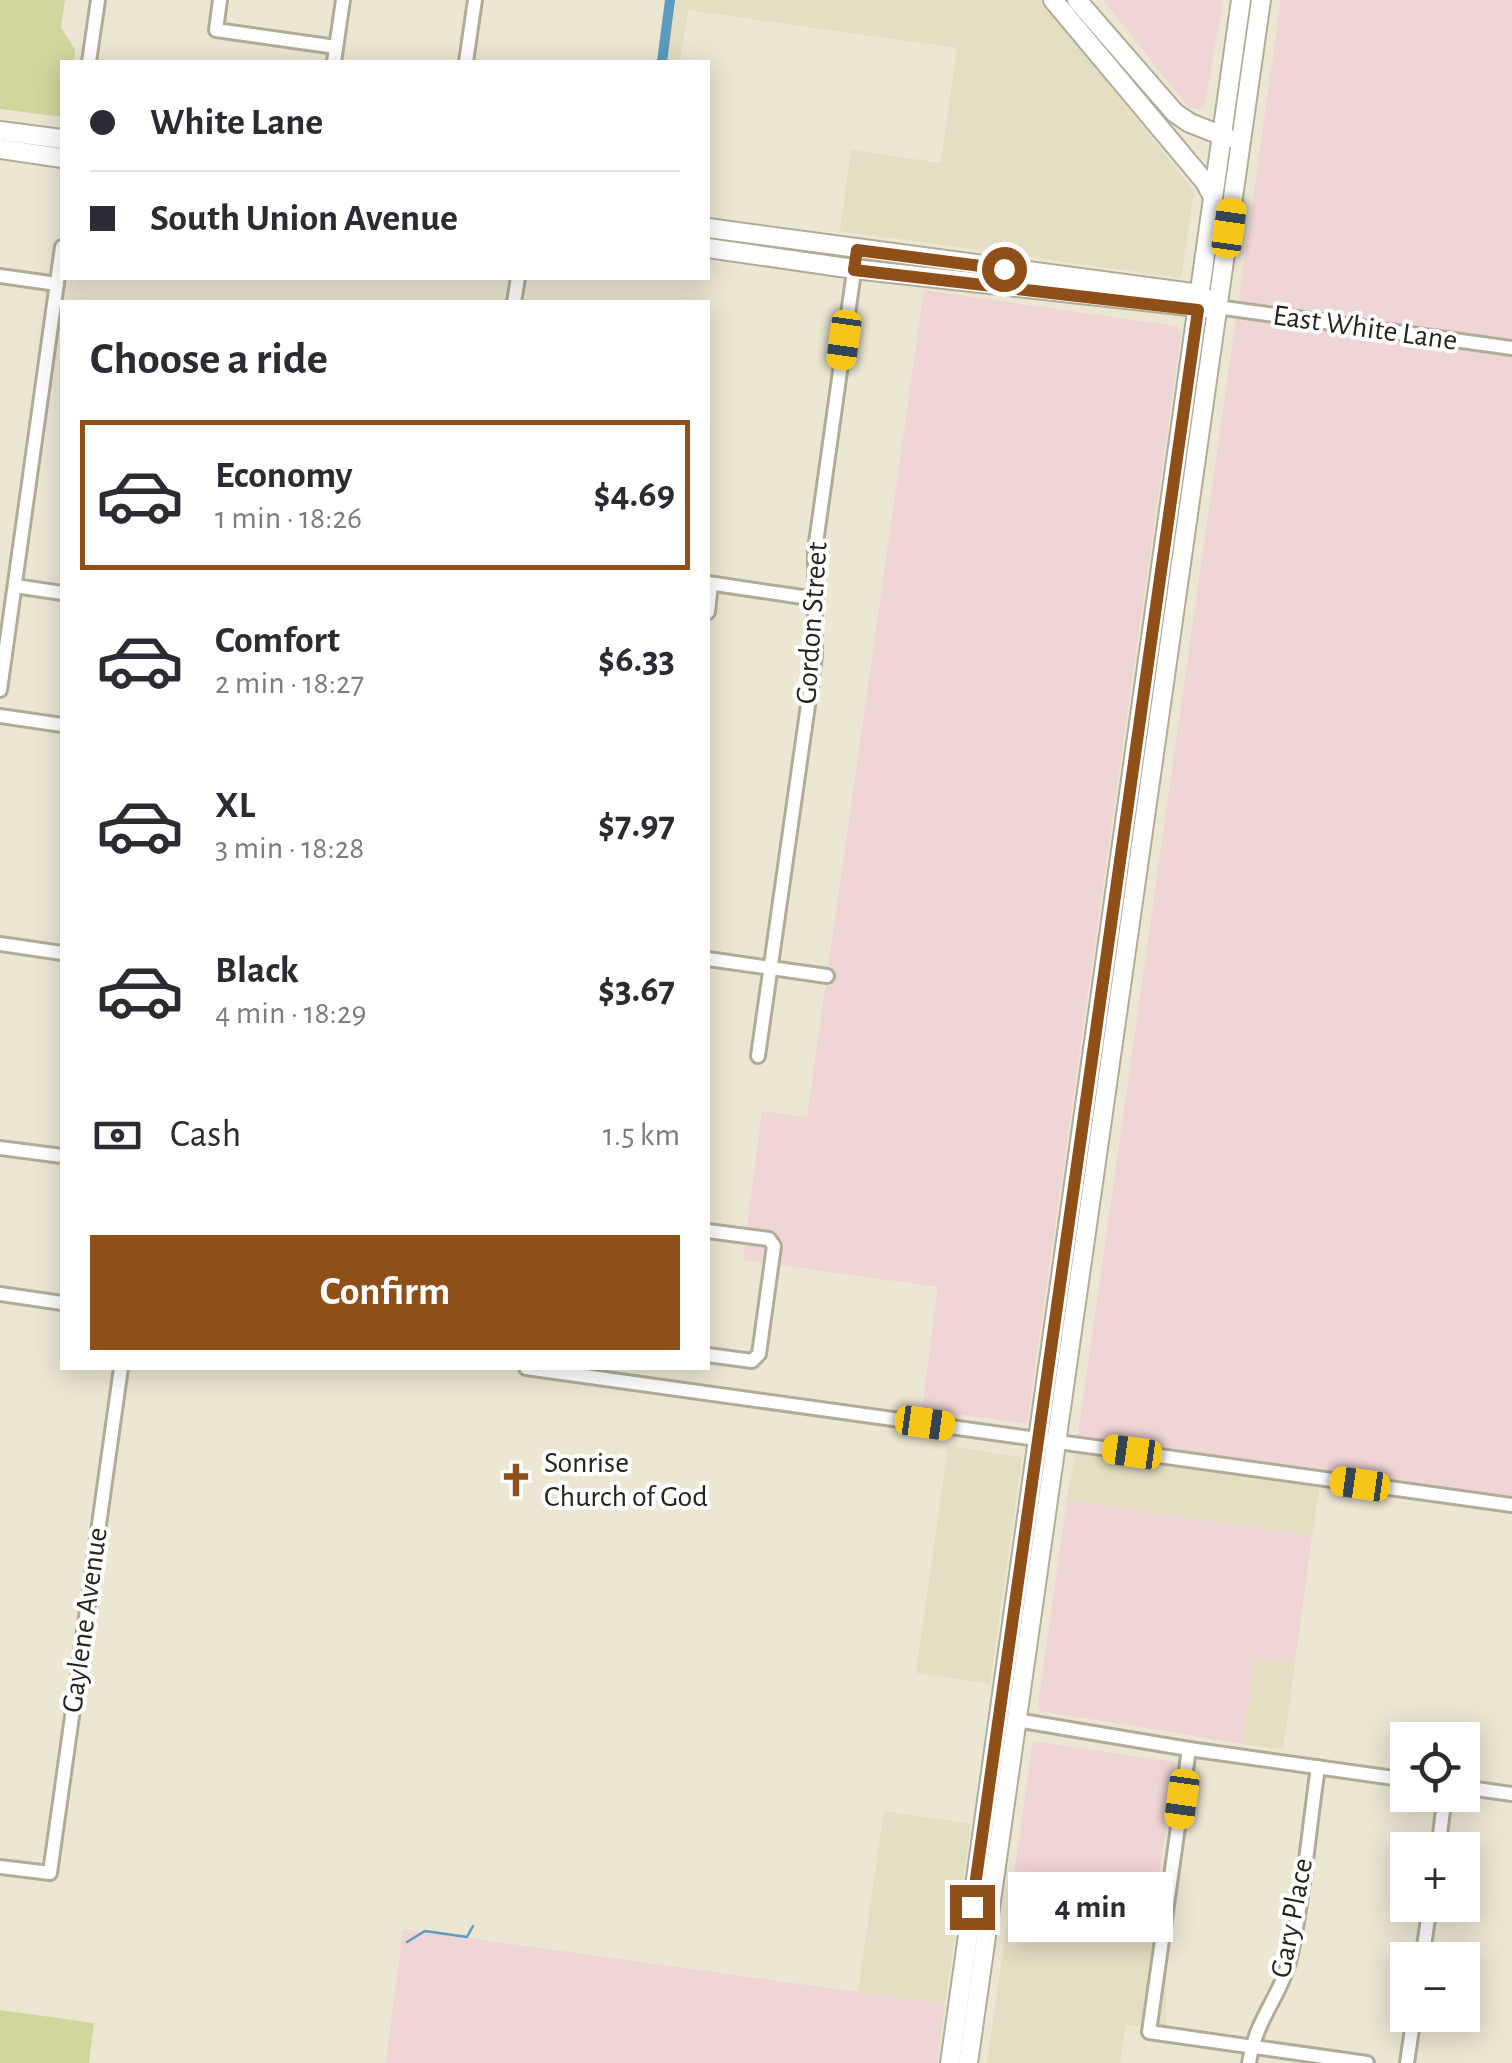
<!DOCTYPE html>
<html lang="en">
<head>
<meta charset="utf-8">
<style>
	:root { --surface:#fff; --page:#f7f7f7; --text:#2b2b33; --muted:#7c7c81; --line:#e1e1e2; --accent:#8f4f19 }
	body { margin:0; font-family:"Alegreya Sans",sans-serif; background:var(--page); color:var(--text); height:100vh; display:flex; flex-direction:column; font-size:38px; white-space:nowrap }
	* { box-sizing:border-box; margin:0 }
	p { font-size:32px; color:var(--muted) }
	.icon { flex:none; width:55px; height:55px; fill:none; stroke:currentColor; stroke-width:2; stroke-linecap:round; stroke-linejoin:round }
	.map { position:relative; flex:1; overflow:hidden }
	.details { position:absolute; left:60px; top:300px; width:650px; height:1070px; display:flex; flex-direction:column; background:var(--surface); border-radius:0px; box-shadow:0 5px 25px #0003 }
	.details>* { flex:none }
	.top-card { position:absolute; left:60px; top:60px; width:650px; height:220px; border-radius:0px; box-shadow:0 5px 25px #0003; display:grid; align-content:center; height:220px; padding:0 30px; background:var(--surface) }
	.fabs { position:absolute; left:1390px; top:1722px; display:grid; gap:20px }
	.fabs a { display:grid; place-items:center; width:90px; height:90px; border-radius:0px; background:var(--surface); box-shadow:0 5px 25px #0003; font-size:50px }
	.end { position:absolute; width:45px; height:45px; margin:-22px; border:12px solid #8f4f19; background:#fff; box-shadow:0 0 0 5px #fff }
	.from { border-radius:50% }
	.bubble { position:absolute; height:70px; border-radius:0px; background:var(--surface); box-shadow:0 5px 25px #0003; font-size:32px; font-weight:600; line-height:70px; text-align:center }
	.car { position:absolute; width:30px; height:60px; margin:-30px -15px; border-radius:12px; box-shadow:0 0 8px 2px #0007; background:linear-gradient(#f5c518 24%,#345 0 40%,#f5c518 0 76%,#345 0 86%,#f5c518 0) }
	.top-card b { display:flex; align-items:center; gap:35px; height:95px; font-size:38px }
	.top-card b+b { border-top:2px solid var(--line) }
	.top-card i { width:25px; height:25px; background:var(--text) }
	ul { padding:0; list-style:none }
	li { display:flex; align-items:center; gap:30px; height:150px; margin:0 20px 15px; padding:0 10px; border:5px solid transparent; border-radius:0px }
	li div { flex:1 }
	li b { display:block; font-size:38px }
	li em { font-style:normal; font-weight:600 }
	li.selected { border-color:var(--accent) }
	li>.icon { width:90px; height:90px; stroke-width:1.5 }
	h2 { padding:0 30px; font-size:45px; line-height:120px }
	.pay { display:flex; align-items:center; gap:25px; height:110px; padding:0 30px; font-size:38px }
	.pay p { margin-inline-start:auto }
	.button { display:flex; gap:20px; margin-top:auto; padding:20px 30px }
	.button a { flex:1; height:115px; border-radius:0px; background:var(--accent); color:#fff; font-size:40px; font-weight:600; line-height:115px; text-align:center }
	.map>svg:first-child { display:block }
	.built { fill:#e4dec2 }
	.industrial { fill:#f0d5d6 }
	.green { fill:#d1d79c }
	.lines { fill:none; stroke-linecap:round; stroke-linejoin:round }
	.stream { stroke:#5c9bbd; stroke-width:2.5 }
	.canal { stroke:#5c9bbd; stroke-width:10 }
	.minor-casing { stroke:#b0ac98; stroke-width:18 }
	.major-casing { stroke:#b0ac98; stroke-width:22 }
	.minor { stroke:#fff; stroke-width:12 }
	.major { stroke:#fff; stroke-width:18 }
	.route { stroke:#8f4f19; stroke-width:12 }
	.labels { text-anchor:middle; dominant-baseline:central; stroke-width:8; stroke-linejoin:round; paint-order:stroke }
	.street-label { font-size:30px; fill:#26241d; stroke:#fff }
	.poi-label { font-size:30px; fill:#26241d; stroke:#fff; text-anchor:start }
</style>
</head>
<body>
<div class="map">
<svg width="1512" height="2063" viewBox="0 0 1512 2063">
	<rect width="100%" height="100%" fill="#ece7d3"/>
	<g class="built">
		<polygon points="676,0 1042,0 1194,191 1181,278 840,231 851,150 941,163 957,48 688,10 680,62 667,62"/>
		<polygon points="1077,1442 1321,1478 1312,1536 1067,1500"/>
		<polygon points="948,1446 1022,1457 990,1684 916,1673"/>
		<polygon points="1255,1658 1295,1663 1283,1749 1243,1744"/>
		<polygon points="884,1811 971,1824 945,2004 858,1992"/>
		<polygon points="1012,1889 1167,1912 1166,2031 1126,2024 1120,2063 987,2063"/>
	</g>
	<g class="industrial">
		<polygon points="1103,0 1223,0 1205,104 1201,109 1189,108"/>
		<polygon points="1281,0 1512,0 1512,1496 1321,1478 1077,1442"/>
		<polygon points="924,290 1176,326 1181,334 1027,1424 922,1409 938,1287 743,1260 762,1111 807,1117"/>
		<polygon points="1067,1500 1312,1536 1295,1663 1255,1658 1243,1744 1040,1711 1038,1705"/>
		<polygon points="1033,1741 1175,1762 1154,1910 1012,1889"/>
		<polygon points="403,1929 945,2004 937,2063 386,2063"/>
	</g>
	<g class="green">
		<polygon points="0,0 65,0 61,27 75,50 74,62 62,62 62,117 0,109"/>
		<polygon points="0,2010 94,2023 89,2063 0,2063"/>
	</g>
	<g class="lines">
		<polyline class="stream" points="407,1942 425,1931 467,1937 473,1926"/>
		<polyline class="canal" points="662,62 670,0"/>
		<g class="minor-casing">
			<g id="minor">
				<polyline points="220,0 216,30 336,47"/>
				<polyline points="89,62 98,0"/>
				<polyline points="334,62 343,0"/>
				<polyline points="466,62 475,0"/>
				<polyline points="0,276 57,284"/>
				<polyline points="514,302 518,278"/>
				<polyline points="1217,307 1512,348"/>
				<polyline points="708,583 816,599"/>
				<polyline points="15,586 62,593"/>
				<polyline points="708,612 711,584"/>
				<polyline points="0,690 62,247"/>
				<polyline points="0,716 62,725"/>
				<polyline points="0,944 62,953"/>
				<polyline points="708,959 827,976"/>
				<polyline points="758,1056 815,656 815,550 857,250"/>
				<polyline points="0,1148 62,1156"/>
				<polyline points="708,1231 769,1239 774,1246 759,1354 752,1361 708,1355"/>
				<polyline points="0,1294 62,1303"/>
				<polyline points="526,1368 1512,1505"/>
				<polyline points="1016,1720 1189,1749 1408,1780"/>
				<polyline points="1189,1749 1149,2032 1367,2063"/>
				<polyline points="1462,1787 1512,1794"/>
				<polyline points="1438,1850 1445,1795"/>
				<polyline points="0,1867 50,1873 121,1368"/>
				<polyline points="1422,1960 1430,1905"/>
				<path d="M1249 2063C1256 2017 1282 1996 1291 1954 1304 1893 1309 1829 1318 1767"/>
				<polyline points="1407,2063 1414,2015"/>
			</g>
		</g>
		<g class="major-casing">
			<g id="major">
				<polyline points="1053,0 1205,182 1213,197"/>
				<polyline points="1077,0 1175,113 1190,123 1228,138"/>
				<polyline points="0,131 62,139"/>
				<polyline points="0,149 62,158"/>
				<polyline points="708,228 1200,294 1206,299"/>
				<polyline points="708,248 854,269 1207,308"/>
				<polyline points="950,2063 1241,0"/>
				<polyline points="968,2063 1261,0"/>
			</g>
		</g>
		<use href="#minor" class="minor"/>
		<use href="#major" class="major"/>
	</g>
	<g class="lines">
		<polyline class="route" points="972,1907 1198,310 854,270 857,250 1004,269"/>
	</g>
	<defs>
		<g id="church-bare" transform="scale(2.7)"><path d="M-1.2-6h2.4v3.5h3.3v2.4h-3.3V6h-2.4V-.1h-3.3v-2.4h3.3Z" fill="#8f4f19" stroke="#fff" stroke-width="2.5" paint-order="stroke"/></g>
	</defs>
	<g fill-rule="evenodd">
		<use href="#church-bare" x="516" y="1480"/>
	</g>
	<g class="labels">
		<g class="street-label">
			<text transform="translate(1365 328) rotate(8)">East White Lane</text>
			<text transform="translate(812 623) rotate(-86)">Gordon Street</text>
			<text transform="translate(85 1620) rotate(-82)">Gaylene Avenue</text>
			<text transform="translate(1292 1918) rotate(-79)">Gary Place</text>
		</g>
		<g class="poi-label">
			<text x="544" y="1463">Sonrise<tspan x="544" dy="34">Church of God</tspan></text>
		</g>
	</g>
</svg>
<div class="fabs">
<a><svg class="icon" aria-label="locate" viewBox="0 0 24 24"><circle cx="12" cy="12" r="6"/><path d="M12 2v4M12 18v4M2 12h4M18 12h4"/></svg></a>
<a>+</a>
<a>−</a>
</div>
<i class="end from" style="left:1004px;top:269px"></i>
<i class="end" style="left:972px;top:1907px"></i>
<div class="bubble" style="left:1008px;top:1872px;width:165px">4 min</div>
<i class="car" style="left:1229px;top:228px;rotate:8deg"></i>
<i class="car" style="left:844px;top:340px;rotate:188deg"></i>
<i class="car" style="left:925px;top:1423px;rotate:98deg"></i>
<i class="car" style="left:1132px;top:1452px;rotate:278deg"></i>
<i class="car" style="left:1360px;top:1484px;rotate:278deg"></i>
<i class="car" style="left:1182px;top:1799px;rotate:188deg"></i>
<div class="top-card">
<b><i class="from"></i>White Lane</b>
<b><i></i>South Union Avenue</b>
</div>
<section class="details">
<h2>Choose a ride</h2>
<ul>
<li class="selected"><svg class="icon" aria-label="car" viewBox="0 0 24 24"><path d="M5 17H2v-5l4-1 3-4h7l3 4 3 1v5h-3M9 17h6M6 11h13"/><circle cx="7" cy="17" r="2"/><circle cx="17" cy="17" r="2"/></svg><div><b>Economy</b><p>1 min · 18:26</p></div><em>$4.69</em></li>
<li><svg class="icon" aria-label="car" viewBox="0 0 24 24"><path d="M5 17H2v-5l4-1 3-4h7l3 4 3 1v5h-3M9 17h6M6 11h13"/><circle cx="7" cy="17" r="2"/><circle cx="17" cy="17" r="2"/></svg><div><b>Comfort</b><p>2 min · 18:27</p></div><em>$6.33</em></li>
<li><svg class="icon" aria-label="car" viewBox="0 0 24 24"><path d="M5 17H2v-5l4-1 3-4h7l3 4 3 1v5h-3M9 17h6M6 11h13"/><circle cx="7" cy="17" r="2"/><circle cx="17" cy="17" r="2"/></svg><div><b>XL</b><p>3 min · 18:28</p></div><em>$7.97</em></li>
<li><svg class="icon" aria-label="car" viewBox="0 0 24 24"><path d="M5 17H2v-5l4-1 3-4h7l3 4 3 1v5h-3M9 17h6M6 11h13"/><circle cx="7" cy="17" r="2"/><circle cx="17" cy="17" r="2"/></svg><div><b>Black</b><p>4 min · 18:29</p></div><em>$3.67</em></li>
</ul>
<div class="pay"><svg class="icon" aria-label="cash" viewBox="0 0 24 24"><path d="M3 7h18v10H3z"/><circle cx="12" cy="12" r="2"/></svg>Cash<p>1.5 km</p></div>
<div class="button"><a>Confirm</a></div>
</section>
</div>
</body>
</html>
